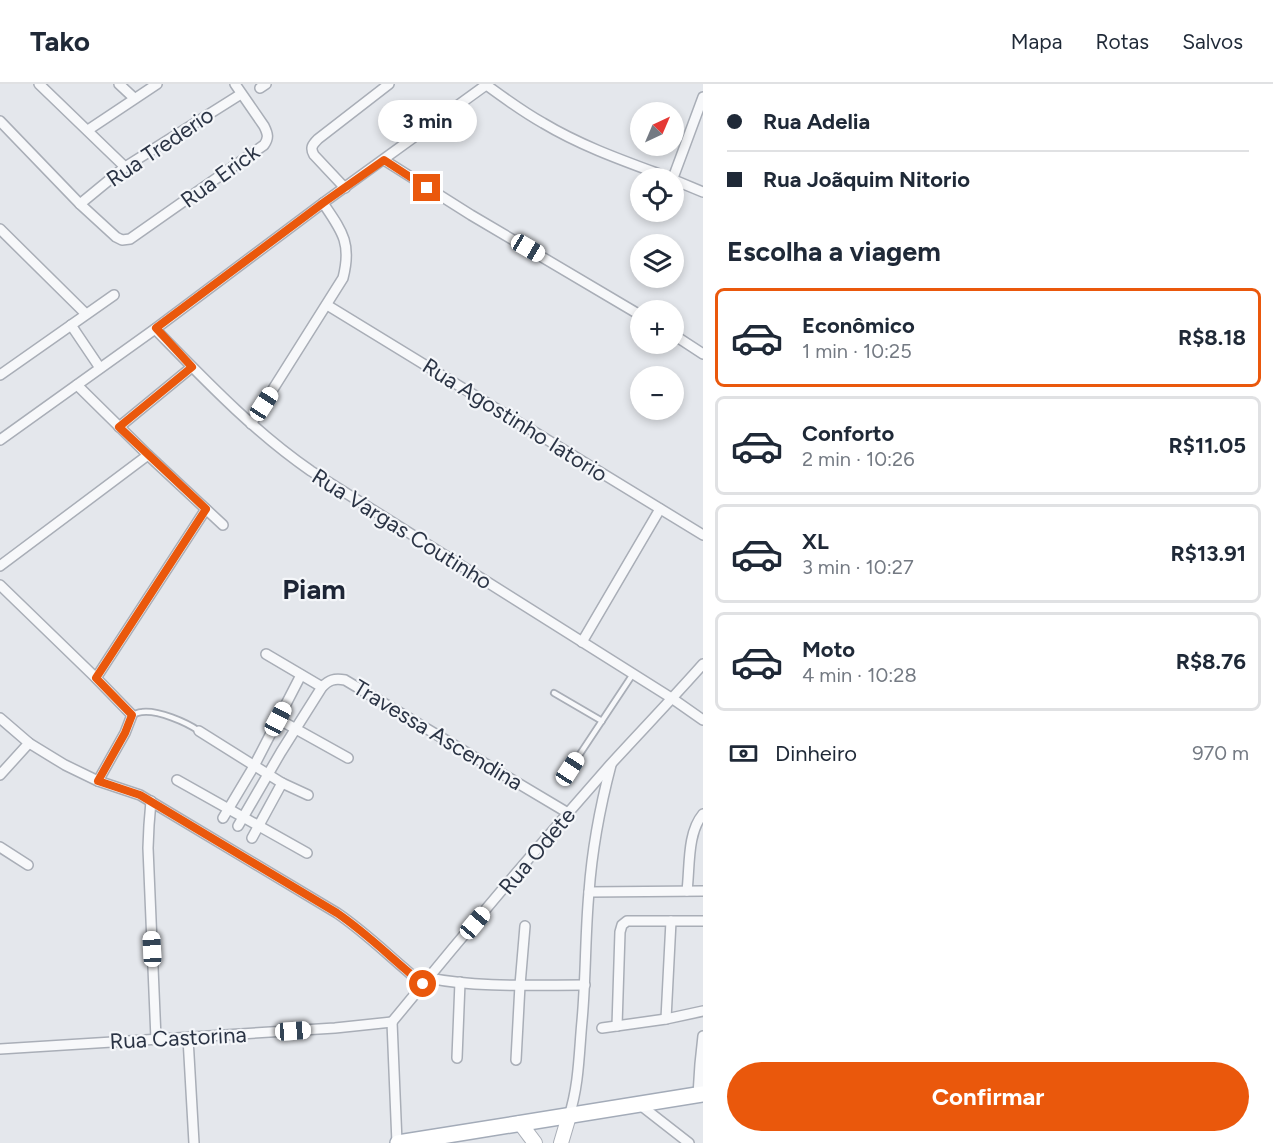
<!DOCTYPE html>
<html lang="pt">
<head>
<meta charset="utf-8">
<style>
	:root { --surface:#fff; --page:#f2f2f3; --text:#1f2937; --muted:#747a83; --line:#e0e1e3; --accent:#ea580c }
	body { margin:0; font-family:Figtree,sans-serif; background:var(--page); color:var(--text); height:100vh; display:flex; flex-direction:column; font-size:22px; white-space:nowrap }
	* { box-sizing:border-box; margin:0 }
	p { font-size:20px; color:var(--muted) }
	.icon { flex:none; width:33px; height:33px; fill:none; stroke:currentColor; stroke-width:2; stroke-linecap:round; stroke-linejoin:round }
	.map { position:relative; flex:1; overflow:hidden }
	.details { display:flex; flex-direction:column; background:var(--surface); width:570px }
	.details>* { flex:none }
	.hud { display:grid; align-content:center; height:132px; padding:0 24px; background:var(--surface) }
	.needle { width:39px; rotate:44deg }
	.tools { position:absolute; left:630px; top:18px; display:grid; gap:12px }
	.tools a { display:grid; place-items:center; width:54px; height:54px; border-radius:50%; background:var(--surface); box-shadow:0 3px 9px #0003; font-size:30px }
	.end { position:absolute; width:27px; height:27px; margin:-14px; border:8px solid #ea580c; background:#fff; box-shadow:0 0 0 3px #fff }
	.from { border-radius:50% }
	.bubble { position:absolute; height:42px; border-radius:21px; background:var(--surface); box-shadow:0 3px 9px #0003; font-size:20px; font-weight:700; line-height:42px; text-align:center }
	.car { position:absolute; width:18px; height:36px; margin:-18px -9px; border-radius:8px; box-shadow:0 0 4px 2px #0007; background:linear-gradient(#fff 24%,#345 0 40%,#fff 0 76%,#345 0 86%,#fff 0) }
	.hud b { display:flex; align-items:center; gap:21px; height:57px; font-size:22px }
	.hud b+b { border-top:2px solid var(--line) }
	.hud i { width:15px; height:15px; background:var(--text) }
	ul { padding:0; list-style:none }
	li { display:flex; align-items:center; gap:18px; height:99px; margin:0 12px 9px; padding:0 12px; border:3px solid var(--line); border-radius:9px }
	li div { flex:1 }
	li b { display:block; font-size:22px }
	li em { font-style:normal; font-weight:700 }
	li.current { border-color:var(--accent) }
	li>.icon { width:54px; height:54px; stroke-width:1.5 }
	h2 { padding:0 24px; font-size:27px; line-height:72px }
	.pay { display:flex; align-items:center; gap:15px; height:66px; padding:0 24px; font-size:22px }
	.pay p { margin-inline-start:auto }
	.button { display:flex; gap:12px; margin-top:auto; padding:12px 24px }
	.button a { flex:1; height:69px; border-radius:36px; background:var(--accent); color:#fff; font-size:24px; font-weight:700; line-height:69px; text-align:center }
	header { display:flex; align-items:center; gap:36px; box-sizing:border-box; height:84px; padding:0 30px; background:var(--surface); border-bottom:2px solid var(--line) }
	header strong { font-size:28px }
	nav { display:flex; gap:33px; margin-inline-start:auto; font-size:21px }
	main { display:flex; flex:1; min-height:0 }
	.map>svg:first-child { display:block }
	.lines { fill:none; stroke-linecap:round; stroke-linejoin:round }
	.lane-casing { stroke:#a9aeb7; stroke-width:8 }
	.street-casing { stroke:#a9aeb7; stroke-width:12 }
	.secondary-casing { stroke:#a9aeb7; stroke-width:16 }
	.primary-casing { stroke:#a3abb8; stroke-width:18 }
	.lane { stroke:#f7f8fa; stroke-width:4.5 }
	.street { stroke:#f7f8fa; stroke-width:9 }
	.secondary { stroke:#fff; stroke-width:14 }
	.primary { stroke:#fff; stroke-width:15 }
	.route { stroke:#ea580c; stroke-width:8 }
	.labels { text-anchor:middle; dominant-baseline:central; stroke-width:4.5; stroke-linejoin:round; paint-order:stroke }
	.street-label { font-size:22px; fill:#2b3445; stroke:#f4f6f9 }
	.district-label { font-size:28px; font-weight:bold; fill:#1d2536; stroke:#f4f6f9 }
</style>
</head>
<body>
<header>
<strong>Tako</strong>
<nav><a>Mapa</a><a>Rotas</a><a>Salvos</a></nav>
</header>
<main>
<div class="map">
<svg width="703" height="1059" viewBox="0 0 703 1059">
	<rect width="100%" height="100%" fill="#e4e7ec"/>
	<g class="lines">
		<g class="lane-casing">
			<g id="lane">
				<polyline points="554,609 602,637"/>
				<path d="M132 631C135 630 139 628 142 628 158 626 186 638 199 647"/>
				<polyline points="570,685 633,590"/>
			</g>
		</g>
		<g class="street-casing">
			<g id="street">
				<polyline points="39,0 125,83"/>
				<polyline points="119,0 134,14"/>
				<path d="M485 0C504 14 523 28 543 39 583 63 627 78 670 94"/>
				<polyline points="260,4 266,0"/>
				<path d="M0 37 80 120 116 153 122 156 130 155 264 61C269 54 268 50 264 42L235 0"/>
				<polyline points="88,46 157,0"/>
				<polyline points="384,76 471,131 640,231"/>
				<polyline points="673,94 703,13"/>
				<polyline points="674,96 703,108"/>
				<path d="M345 104 314 71C310 64 312 61 318 55L389 0"/>
				<polyline points="80,120 125,83 241,10"/>
				<polyline points="0,145 86,230"/>
				<polyline points="327,221 703,451"/>
				<polyline points="71,241 100,284"/>
				<path d="M155 245C204 295 253 347 311 387L673 615 703 636"/>
				<polyline points="674,251 703,270"/>
				<polyline points="0,291 114,211"/>
				<polyline points="77,301 148,371 223,441"/>
				<path d="M251 340 343 194C352 159 342 147 323 119"/>
				<polyline points="119,343 192,283"/>
				<polyline points="0,356 155,245 323,119 486,1"/>
				<polyline points="0,482 148,371"/>
				<polyline points="0,501 96,594 132,631 125,649 98,697"/>
				<polyline points="582,558 660,425"/>
				<polyline points="266,570 322,603"/>
				<polyline points="96,594 206,425"/>
				<path d="M0 634 29 659 65 681 98 697 140 711 337 829C368 850 394 877 423 900"/>
				<polyline points="278,635 348,674"/>
				<polyline points="199,647 282,699 308,711"/>
				<polyline points="0,691 29,659"/>
				<polyline points="177,696 307,769"/>
				<polyline points="151,717 149,741 148,764 156,955"/>
				<polyline points="223,734 254,682 301,591"/>
				<path d="M238 742 281 668 322 603C329 596 334 594 345 596L568 729"/>
				<polyline points="252,754 282,699"/>
				<polyline points="0,763 28,781"/>
				<path d="M687 807C690 782 687 749 703 730"/>
				<polyline points="589,808 703,807"/>
				<path d="M429 894C478 904 535 901 585 901"/>
				<polyline points="666,935 671,837"/>
				<path d="M392 938C463 851 536 765 610 681 641 647 673 614 703 580"/>
				<polyline points="392,938 397,1059"/>
				<polyline points="617,942 620,848 622,841 627,837 703,837"/>
				<polyline points="602,944 666,935 703,927"/>
				<polyline points="188,954 194,1059"/>
				<polyline points="0,965 335,944 392,938"/>
				<polyline points="457,974 460,898"/>
				<polyline points="516,976 520,901 525,842"/>
				<polyline points="698,1011 700,980 703,952"/>
				<polyline points="639,1020 689,1059"/>
				<path d="M569 1032C579 1001 579 969 582 937 586 894 585 851 589 808 592 766 600 723 611 681"/>
			</g>
		</g>
		<g class="secondary-casing">
			<g id="secondary">
				<polyline points="520,1039 535,1059"/>
				<polyline points="561,1059 569,1032"/>
			</g>
		</g>
		<g class="primary-casing">
			<polyline id="primary" points="398,1059 703,1010"/>
		</g>
		<use href="#lane" class="lane"/>
		<use href="#street" class="street"/>
		<use href="#secondary" class="secondary"/>
		<use href="#primary" class="primary"/>
	</g>
	<g class="lines">
		<path class="route" d="M423 900C394 877 368 850 337 829L140 711 98 697 125 649 132 631 96 594 206 425 119 343 192 283 156 244 323 119 384 76 427 104"/>
	</g>
	<g class="labels">
		<g class="street-label">
			<text transform="translate(160 63) rotate(-34)">Rua Trederio</text>
			<text transform="translate(220 92) rotate(-36)">Rua Erick</text>
			<text transform="translate(515 336) rotate(32)">Rua Agostinho Iatorio</text>
			<text transform="translate(402 445) rotate(32)">Rua Vargas Coutinho</text>
			<text transform="translate(438 651) rotate(31)">Travessa Ascendina</text>
			<text transform="translate(537 767) rotate(-50)">Rua Odete</text>
			<text transform="translate(178 954) rotate(-3)">Rua Castorina</text>
		</g>
		<g class="district-label">
			<text x="314" y="505">Piam</text>
		</g>
	</g>
</svg>
<div class="tools">
<a><svg class="needle" viewBox="-14 -14 28 28"><path d="M0-13l5 13h-10z" fill="#e53935"/><path d="M0 13l5-13h-10z" fill="#747a83"/></svg></a>
<a><svg class="icon" aria-label="locate" viewBox="0 0 24 24"><circle cx="12" cy="12" r="6"/><path d="M12 2v4M12 18v4M2 12h4M18 12h4"/></svg></a>
<a><svg class="icon" aria-label="layers" viewBox="0 0 24 24"><path d="M12 4l9 5-9 5-9-5zM3 14l9 5 9-5"/></svg></a>
<a>+</a>
<a>−</a>
</div>
<i class="end from" style="left:423px;top:900px"></i>
<i class="end" style="left:427px;top:104px"></i>
<div class="bubble" style="left:378px;top:16px;width:99px">3 min</div>
<i class="car" style="left:528px;top:164px;rotate:120deg"></i>
<i class="car" style="left:264px;top:320px;rotate:33deg"></i>
<i class="car" style="left:278px;top:635px;rotate:28deg"></i>
<i class="car" style="left:570px;top:685px;rotate:33deg"></i>
<i class="car" style="left:475px;top:839px;rotate:40deg"></i>
<i class="car" style="left:152px;top:865px;rotate:357deg"></i>
<i class="car" style="left:293px;top:947px;rotate:86deg"></i>
</div>
<section class="details">
<div class="hud">
<b><i class="from"></i>Rua Adelia</b>
<b><i></i>Rua Joãquim Nitorio</b>
</div>
<h2>Escolha a viagem</h2>
<ul>
<li class="current"><svg class="icon" aria-label="car" viewBox="0 0 24 24"><path d="M5 17H2v-5l4-1 3-4h7l3 4 3 1v5h-3M9 17h6M6 11h13"/><circle cx="7" cy="17" r="2"/><circle cx="17" cy="17" r="2"/></svg><div><b>Econômico</b><p>1 min · 10:25</p></div><em>R$8.18</em></li>
<li><svg class="icon" aria-label="car" viewBox="0 0 24 24"><path d="M5 17H2v-5l4-1 3-4h7l3 4 3 1v5h-3M9 17h6M6 11h13"/><circle cx="7" cy="17" r="2"/><circle cx="17" cy="17" r="2"/></svg><div><b>Conforto</b><p>2 min · 10:26</p></div><em>R$11.05</em></li>
<li><svg class="icon" aria-label="car" viewBox="0 0 24 24"><path d="M5 17H2v-5l4-1 3-4h7l3 4 3 1v5h-3M9 17h6M6 11h13"/><circle cx="7" cy="17" r="2"/><circle cx="17" cy="17" r="2"/></svg><div><b>XL</b><p>3 min · 10:27</p></div><em>R$13.91</em></li>
<li><svg class="icon" aria-label="car" viewBox="0 0 24 24"><path d="M5 17H2v-5l4-1 3-4h7l3 4 3 1v5h-3M9 17h6M6 11h13"/><circle cx="7" cy="17" r="2"/><circle cx="17" cy="17" r="2"/></svg><div><b>Moto</b><p>4 min · 10:28</p></div><em>R$8.76</em></li>
</ul>
<div class="pay"><svg class="icon" aria-label="cash" viewBox="0 0 24 24"><path d="M3 7h18v10H3z"/><circle cx="12" cy="12" r="2"/></svg>Dinheiro<p>970 m</p></div>
<div class="button"><a>Confirmar</a></div>
</section>
</main>
</body>
</html>
